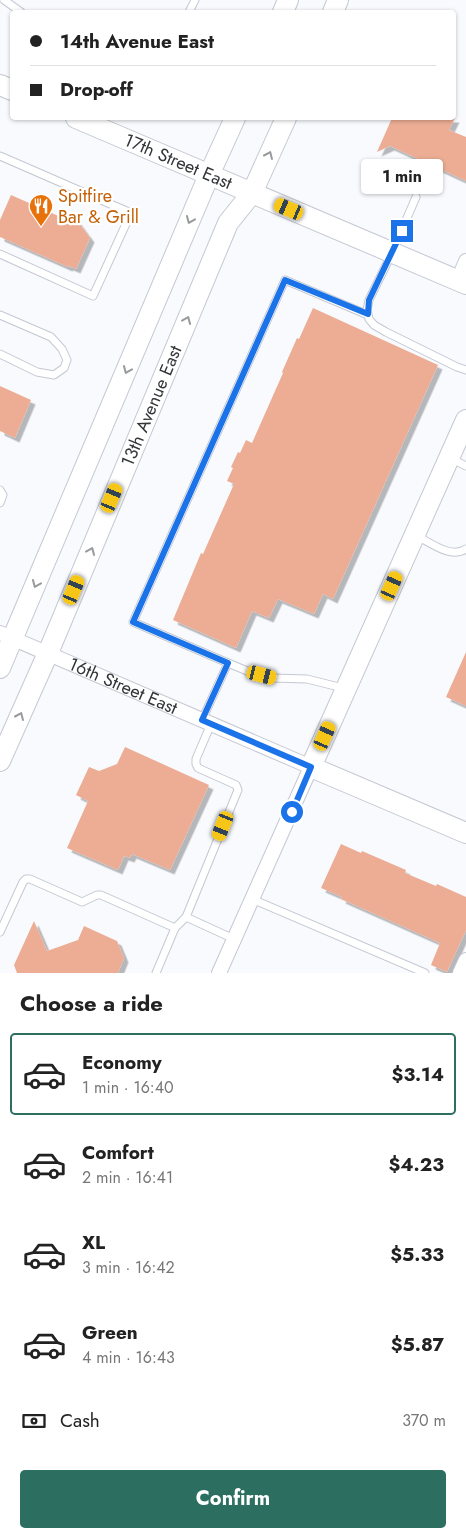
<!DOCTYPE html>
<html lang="en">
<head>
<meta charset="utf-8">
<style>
	:root { --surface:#fff; --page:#f6f6f6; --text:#222; --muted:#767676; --line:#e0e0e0; --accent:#2c6e5f }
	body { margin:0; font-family:Jost,sans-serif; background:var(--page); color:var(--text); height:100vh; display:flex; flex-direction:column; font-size:19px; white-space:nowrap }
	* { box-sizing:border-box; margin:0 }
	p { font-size:16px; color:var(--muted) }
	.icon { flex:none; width:28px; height:28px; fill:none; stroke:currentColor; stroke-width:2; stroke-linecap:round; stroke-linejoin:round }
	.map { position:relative; height:973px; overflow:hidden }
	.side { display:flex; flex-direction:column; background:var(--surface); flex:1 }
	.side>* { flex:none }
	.banner { position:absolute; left:10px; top:10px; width:446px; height:110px; border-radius:5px; box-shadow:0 1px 4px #0004; display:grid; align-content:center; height:110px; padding:0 20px; background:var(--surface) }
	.end { position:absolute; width:22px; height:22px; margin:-11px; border:6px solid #1a73e8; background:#fff; box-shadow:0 0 0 2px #fff }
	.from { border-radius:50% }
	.bubble { position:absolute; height:35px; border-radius:5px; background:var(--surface); box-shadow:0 1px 4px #0004; font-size:16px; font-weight:700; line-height:35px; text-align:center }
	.car { position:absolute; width:15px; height:30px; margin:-15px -8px; border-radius:6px; box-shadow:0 0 4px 1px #0007; background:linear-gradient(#f5c518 24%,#345 0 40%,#f5c518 0 76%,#345 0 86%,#f5c518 0) }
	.banner b { display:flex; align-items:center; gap:18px; height:48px; font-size:19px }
	.banner b+b { border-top:1px solid var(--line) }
	.banner i { width:12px; height:12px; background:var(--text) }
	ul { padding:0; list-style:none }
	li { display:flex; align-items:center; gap:15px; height:82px; margin:0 10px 8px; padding:0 10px; border:2px solid transparent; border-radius:5px }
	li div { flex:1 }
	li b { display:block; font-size:19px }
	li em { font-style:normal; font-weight:700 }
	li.selected { border-color:var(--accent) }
	li>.icon { width:45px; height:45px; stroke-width:1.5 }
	h2 { padding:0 20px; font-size:22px; line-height:60px }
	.pay { display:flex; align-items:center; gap:12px; height:55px; padding:0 20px; font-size:19px }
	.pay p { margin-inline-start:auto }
	.action { display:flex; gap:10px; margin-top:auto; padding:10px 20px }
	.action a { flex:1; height:58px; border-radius:5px; background:var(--accent); color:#fff; font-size:20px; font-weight:700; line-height:58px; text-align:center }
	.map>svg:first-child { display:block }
	.building { fill:#ecad94; filter:url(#shadow) }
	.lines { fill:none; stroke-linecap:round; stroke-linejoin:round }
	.lane-casing { stroke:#c4c8d2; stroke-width:9 }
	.street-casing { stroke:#c4c8d2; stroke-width:16 }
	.secondary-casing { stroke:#c4c8d2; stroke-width:22 }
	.lane { stroke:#fff; stroke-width:7 }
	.street { stroke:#fff; stroke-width:14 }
	.secondary { stroke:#fff; stroke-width:20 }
	.oneway { stroke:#999a9c }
	.route { stroke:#1a73e8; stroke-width:6 }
	.labels { text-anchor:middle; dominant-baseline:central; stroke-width:4.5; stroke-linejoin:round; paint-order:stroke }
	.street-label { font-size:18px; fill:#333538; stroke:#fff }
	.food-label { font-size:18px; fill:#c56008; stroke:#fff; text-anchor:start }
</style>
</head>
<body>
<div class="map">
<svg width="466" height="973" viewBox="0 0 466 973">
	<defs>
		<filter id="shadow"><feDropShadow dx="4.5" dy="4.5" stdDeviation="0" flood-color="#0004"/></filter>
	</defs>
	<rect width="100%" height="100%" fill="#f8fafe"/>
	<g class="building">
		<polygon points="392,118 455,118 449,130 466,137 466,181 390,146 377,152"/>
		<polygon points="11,195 72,222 76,219 90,238 76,269 69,266 68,267 0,237 0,220"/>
		<polygon points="313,308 438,365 333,599 323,594 314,614 278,599 269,618 252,611 236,648 173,620 201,553 203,554 234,484 227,481 233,468 231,467 238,452 240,453 246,440 252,443 283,373 282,372 297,338 299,339"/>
		<polygon points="0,386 31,400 15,438 0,431"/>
		<polygon points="466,652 466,706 446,697"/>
		<polygon points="125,747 209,785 170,870 132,854 130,858 124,856 118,870 67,848 88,801 76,795 89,767 99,771 117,764"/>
		<polygon points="341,844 361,853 362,851 406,870 405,873 436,886 437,884 466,897 466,930 447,972 431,965 440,943 341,899 342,897 321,888"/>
		<polygon points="34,921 47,951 78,940 84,926 117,941 124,958 118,973 17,973 14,965"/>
	</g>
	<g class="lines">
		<g class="lane-casing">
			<g id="lane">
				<polyline points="4,0 21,12"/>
				<polyline points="189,12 195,0"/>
				<polyline points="0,156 131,213 93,296 0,254"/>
				<polyline points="416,197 392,253 369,300 367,310 368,315 369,319 374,325 386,332 457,367 466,370"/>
				<polyline points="0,315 51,337 62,349 67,360 64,368 54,375 37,372 0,354"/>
				<polyline points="450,458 466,466"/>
				<polyline points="0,490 3,495 0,503"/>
				<path d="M417 536C431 543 451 559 466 549"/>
				<polyline points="228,663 133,622 285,280 368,315"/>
				<polyline points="202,720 228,663 252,673 272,678 307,679 343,688"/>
				<polyline points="211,724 196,759 196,764 198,768 236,785 238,790 186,917 234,939"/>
				<polyline points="252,899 425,973"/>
				<polyline points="175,928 186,917"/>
				<polyline points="0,932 23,882 26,879 30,879 82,902 97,895 101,895 175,928 156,973"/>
			</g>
		</g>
		<g class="street-casing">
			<g id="street">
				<polyline points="458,280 466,261"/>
				<path id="s1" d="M0 633 311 767 219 973"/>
				<polyline points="460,973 466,960"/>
			</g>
		</g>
		<g class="secondary-casing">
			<g id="secondary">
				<polyline points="283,12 288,0"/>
				<polyline points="333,12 338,0"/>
				<polyline points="0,85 12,90"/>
				<path id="s2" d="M76 118 466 284"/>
				<polyline points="466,420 311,767 466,833"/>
				<polyline points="0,668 209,175 235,118"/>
				<path id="s3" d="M0 761 48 653 228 223 252 193 286 118"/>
			</g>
		</g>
		<use href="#lane" class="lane"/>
		<use href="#street" class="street"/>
		<use href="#secondary" class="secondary"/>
	</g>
	<defs><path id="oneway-chevron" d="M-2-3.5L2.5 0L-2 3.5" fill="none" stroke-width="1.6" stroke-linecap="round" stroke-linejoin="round" transform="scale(1.25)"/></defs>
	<g class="oneway">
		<use href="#oneway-chevron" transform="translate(269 155) rotate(-66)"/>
		<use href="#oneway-chevron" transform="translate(190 220) rotate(113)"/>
		<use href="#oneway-chevron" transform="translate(187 320) rotate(-67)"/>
		<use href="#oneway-chevron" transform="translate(127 370) rotate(113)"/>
		<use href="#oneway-chevron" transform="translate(91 551) rotate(-67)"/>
		<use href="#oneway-chevron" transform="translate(36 584) rotate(113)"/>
		<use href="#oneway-chevron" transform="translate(20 716) rotate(-66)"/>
	</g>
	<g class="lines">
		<polyline class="route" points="292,812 311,767 202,720 228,663 133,622 285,280 368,314 369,300 402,231"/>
	</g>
	<defs>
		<g id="restaurant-pin" transform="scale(1.25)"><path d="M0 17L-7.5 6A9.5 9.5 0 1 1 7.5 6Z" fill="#e8710a" stroke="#fff"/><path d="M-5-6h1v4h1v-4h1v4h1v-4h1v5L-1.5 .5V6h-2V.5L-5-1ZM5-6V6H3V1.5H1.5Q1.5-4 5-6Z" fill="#fff"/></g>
	</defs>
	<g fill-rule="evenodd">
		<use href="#restaurant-pin" x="41" y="206"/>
	</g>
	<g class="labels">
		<g class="street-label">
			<text stroke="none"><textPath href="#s2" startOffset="111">17th Street East</textPath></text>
			<text stroke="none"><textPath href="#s3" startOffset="386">13th Avenue East</textPath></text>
			<text stroke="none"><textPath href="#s1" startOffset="134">16th Street East</textPath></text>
		</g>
		<g class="food-label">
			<text x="58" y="196">Spitfire<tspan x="58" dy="21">Bar &amp; Grill</tspan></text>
		</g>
	</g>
</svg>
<i class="end from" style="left:292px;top:812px"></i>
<i class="end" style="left:402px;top:231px"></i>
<div class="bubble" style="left:361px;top:159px;width:82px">1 min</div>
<i class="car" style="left:289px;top:209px;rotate:293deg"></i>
<i class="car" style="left:112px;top:498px;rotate:23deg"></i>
<i class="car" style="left:392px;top:586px;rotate:24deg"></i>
<i class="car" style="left:74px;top:590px;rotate:23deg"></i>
<i class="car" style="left:262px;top:675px;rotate:104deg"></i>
<i class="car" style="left:325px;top:736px;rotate:24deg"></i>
<i class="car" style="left:223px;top:826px;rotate:202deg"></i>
<div class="banner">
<b><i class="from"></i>14th Avenue East</b>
<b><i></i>Drop-off</b>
</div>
</div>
<section class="side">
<h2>Choose a ride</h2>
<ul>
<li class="selected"><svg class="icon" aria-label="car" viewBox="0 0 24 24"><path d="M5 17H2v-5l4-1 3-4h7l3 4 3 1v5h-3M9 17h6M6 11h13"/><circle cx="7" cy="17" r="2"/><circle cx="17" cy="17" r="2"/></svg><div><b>Economy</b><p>1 min · 16:40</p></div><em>$3.14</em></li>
<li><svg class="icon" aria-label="car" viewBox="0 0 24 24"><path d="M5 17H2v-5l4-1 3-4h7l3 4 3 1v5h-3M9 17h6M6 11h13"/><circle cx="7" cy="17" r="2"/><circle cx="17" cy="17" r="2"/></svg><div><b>Comfort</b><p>2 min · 16:41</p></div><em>$4.23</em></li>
<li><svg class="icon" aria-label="car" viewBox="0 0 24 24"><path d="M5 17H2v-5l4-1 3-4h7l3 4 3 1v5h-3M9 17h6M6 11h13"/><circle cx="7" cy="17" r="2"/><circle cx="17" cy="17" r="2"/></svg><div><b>XL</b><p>3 min · 16:42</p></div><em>$5.33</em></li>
<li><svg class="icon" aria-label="car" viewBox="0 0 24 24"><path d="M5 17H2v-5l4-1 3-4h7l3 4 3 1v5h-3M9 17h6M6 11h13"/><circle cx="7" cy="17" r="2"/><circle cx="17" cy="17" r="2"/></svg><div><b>Green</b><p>4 min · 16:43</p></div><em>$5.87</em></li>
</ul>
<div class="pay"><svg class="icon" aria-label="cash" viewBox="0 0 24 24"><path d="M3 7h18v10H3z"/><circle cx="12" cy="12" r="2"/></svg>Cash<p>370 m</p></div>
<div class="action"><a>Confirm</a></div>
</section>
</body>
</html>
